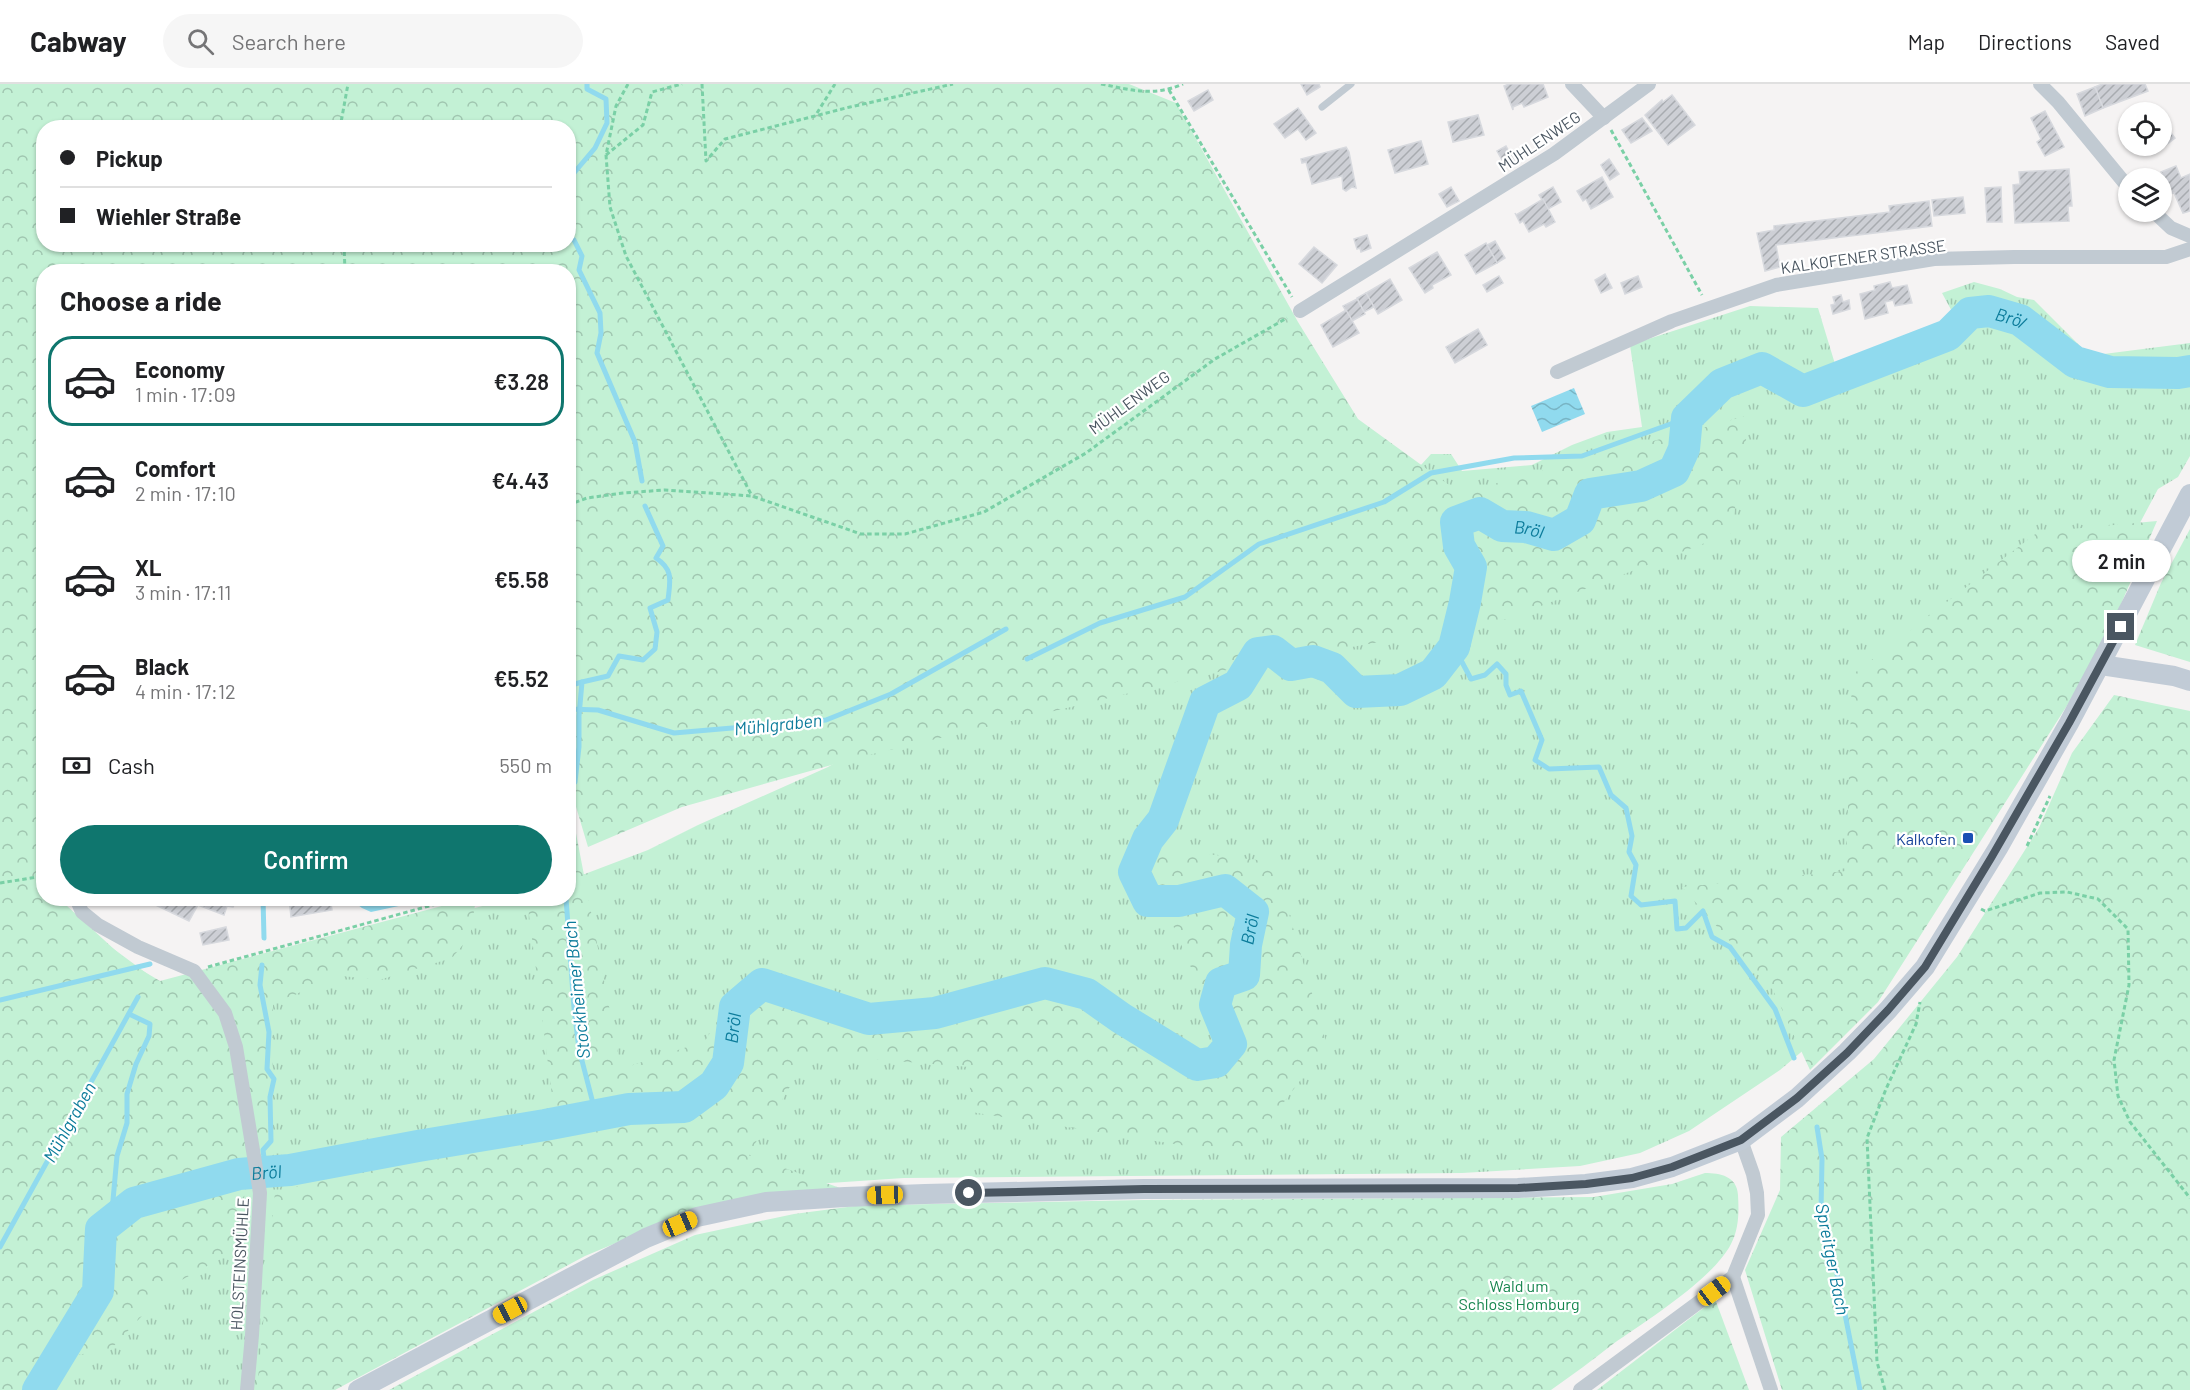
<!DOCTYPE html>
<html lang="en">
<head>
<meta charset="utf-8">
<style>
	:root { --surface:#fff; --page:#f6f6f6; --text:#202124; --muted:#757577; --line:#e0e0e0; --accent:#0f766e }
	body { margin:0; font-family:Barlow,sans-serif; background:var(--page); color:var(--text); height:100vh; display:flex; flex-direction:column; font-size:22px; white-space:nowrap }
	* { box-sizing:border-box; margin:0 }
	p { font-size:20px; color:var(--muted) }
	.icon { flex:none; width:33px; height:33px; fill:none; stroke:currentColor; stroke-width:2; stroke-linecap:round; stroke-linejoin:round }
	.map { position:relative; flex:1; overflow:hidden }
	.drawer { position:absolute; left:36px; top:180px; width:540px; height:642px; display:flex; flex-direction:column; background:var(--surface); border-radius:24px; box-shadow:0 2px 4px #0004 }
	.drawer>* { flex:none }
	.guide { position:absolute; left:36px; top:36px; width:540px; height:132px; border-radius:24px; box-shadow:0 2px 4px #0004; display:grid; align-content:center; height:132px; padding:0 24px; background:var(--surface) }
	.tools { position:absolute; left:2118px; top:18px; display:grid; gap:12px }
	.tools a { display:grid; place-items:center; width:54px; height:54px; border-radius:50%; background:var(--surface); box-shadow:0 2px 4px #0004; font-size:30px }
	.end { position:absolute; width:27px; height:27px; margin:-14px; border:8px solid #4a5661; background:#fff; box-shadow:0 0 0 3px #fff }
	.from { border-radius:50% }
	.bubble { position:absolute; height:42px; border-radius:21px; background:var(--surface); box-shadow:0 2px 4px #0004; font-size:20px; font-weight:600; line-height:42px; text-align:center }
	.car { position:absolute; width:18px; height:36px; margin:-18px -9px; border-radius:8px; box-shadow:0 0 4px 2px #0007; background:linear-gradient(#f5c518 24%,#345 0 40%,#f5c518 0 76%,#345 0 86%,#f5c518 0) }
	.guide b { display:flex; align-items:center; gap:21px; height:57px; font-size:22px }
	.guide b+b { border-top:2px solid var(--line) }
	.guide i { width:15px; height:15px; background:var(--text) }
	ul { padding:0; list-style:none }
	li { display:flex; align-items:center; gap:18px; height:90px; margin:0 12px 9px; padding:0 12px; border:3px solid transparent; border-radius:24px }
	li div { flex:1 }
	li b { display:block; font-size:22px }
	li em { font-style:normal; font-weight:600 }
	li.active { border-color:var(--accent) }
	li>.icon { width:54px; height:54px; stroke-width:1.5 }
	h2 { padding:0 24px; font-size:27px; line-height:72px }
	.pay { display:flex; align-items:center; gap:15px; height:66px; padding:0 24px; font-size:22px }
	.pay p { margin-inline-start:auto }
	.button { display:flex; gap:12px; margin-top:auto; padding:12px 24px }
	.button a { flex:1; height:69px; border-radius:36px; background:var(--accent); color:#fff; font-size:24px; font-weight:600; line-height:69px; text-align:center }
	header { display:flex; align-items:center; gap:36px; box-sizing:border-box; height:84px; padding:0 30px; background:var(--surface); border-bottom:2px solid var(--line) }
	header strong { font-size:28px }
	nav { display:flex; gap:33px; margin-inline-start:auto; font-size:21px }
	.search { width:420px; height:54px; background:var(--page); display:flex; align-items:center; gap:15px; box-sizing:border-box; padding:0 21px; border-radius:33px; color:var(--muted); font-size:22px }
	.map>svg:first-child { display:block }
	.grass { fill:url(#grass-tufts) }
	.forest { fill:url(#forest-crowns); fill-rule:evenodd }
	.water { fill:url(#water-waves) }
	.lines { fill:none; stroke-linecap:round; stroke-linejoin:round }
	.stream { stroke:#90daee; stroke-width:5 }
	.river { stroke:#90daee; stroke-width:32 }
	.building { fill:url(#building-hatch); stroke:#d7d9de; stroke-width:1.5 }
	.path { stroke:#7ad0a6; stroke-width:3; stroke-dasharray:4.5 3; stroke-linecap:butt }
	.service { stroke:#c1cad2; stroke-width:7 }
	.minor { stroke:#c1cad2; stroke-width:14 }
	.secondary { stroke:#c1cbd6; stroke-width:20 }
	.route { stroke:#4a5661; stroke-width:8 }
	.transit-dot { fill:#1a4fb4; stroke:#fff; stroke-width:2 }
	.labels { text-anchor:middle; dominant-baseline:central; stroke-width:4.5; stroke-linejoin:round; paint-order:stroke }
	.street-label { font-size:16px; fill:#4a5661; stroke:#fff }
	.transit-label { font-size:16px; fill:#164399; stroke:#fff; text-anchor:end }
	.park-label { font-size:16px; fill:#17864f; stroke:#fff }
	.water-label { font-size:18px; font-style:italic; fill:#0c7c9b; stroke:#fff }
</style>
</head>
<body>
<header>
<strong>Cabway</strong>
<div class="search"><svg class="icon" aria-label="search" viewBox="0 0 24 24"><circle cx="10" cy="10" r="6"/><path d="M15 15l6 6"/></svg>Search here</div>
<nav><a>Map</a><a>Directions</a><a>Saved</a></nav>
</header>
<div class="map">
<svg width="2190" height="1306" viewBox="0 0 2190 1306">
	<defs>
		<pattern id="grass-tufts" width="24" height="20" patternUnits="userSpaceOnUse" patternTransform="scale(1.5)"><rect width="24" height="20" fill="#c3f1d5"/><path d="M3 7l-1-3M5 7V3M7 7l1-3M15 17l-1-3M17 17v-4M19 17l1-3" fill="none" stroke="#a0c6b0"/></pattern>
		<pattern id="forest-crowns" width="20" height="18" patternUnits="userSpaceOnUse" patternTransform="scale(1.5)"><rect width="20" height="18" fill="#c3f1d5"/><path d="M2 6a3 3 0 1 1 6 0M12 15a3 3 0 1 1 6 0" fill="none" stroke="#a0c6b0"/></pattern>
		<pattern id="water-waves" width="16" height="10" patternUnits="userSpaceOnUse" patternTransform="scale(1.5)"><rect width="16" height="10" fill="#90daee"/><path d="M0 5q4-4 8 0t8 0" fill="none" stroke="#78b4c4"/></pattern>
		<pattern id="building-hatch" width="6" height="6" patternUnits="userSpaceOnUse" patternTransform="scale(1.5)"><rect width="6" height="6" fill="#cdcfd5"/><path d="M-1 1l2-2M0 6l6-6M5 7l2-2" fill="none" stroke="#a8abb0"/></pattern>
	</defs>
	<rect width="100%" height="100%" fill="#f5f3f3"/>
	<polygon class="grass" points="1974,198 2000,205 2017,213 2034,216 2087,269 2096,271 2190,259 2190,372 2178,393 2158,405 1959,779 1839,936 1780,986 1689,1047 1640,1069 1580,1082 1462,1089 904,1094 770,1103 600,1160 329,1306 0,1306 68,831 165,903 510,815 568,814 569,796 648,766 698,741 828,683 898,642 1410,393 1431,370 1451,370 1462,387 1532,381 1572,361 1607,348 1642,343 1630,261 1750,222 1818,224 1835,280 1891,268 1955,233 1942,209"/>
	<g class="forest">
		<path d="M0 0H1129L1176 19 1298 238 1358 335 1460 409 1750 331 1731 449 1507 535 1235 584 860 673 682 723 588 763 568 696V188H44V814L65 815 66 821 128 878 160 897 468 815H476L470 852 452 874 379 896 342 892 273 919 272 1050 246 1101 236 1166 169 1203 109 1267 56 1273 34 1306H0ZM44 44H568V160H44Z"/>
		<polygon points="2157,437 2098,573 1878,918 1810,986 1773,906 1682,803 1846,787 1852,591 2038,448"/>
		<polygon points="2190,445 2190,578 2135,561 2161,499"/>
		<polygon points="2114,611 2190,627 2190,1306 1782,1306 1745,1186 1780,1106 1781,1053 1874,975 1957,873 2039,744 2072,669"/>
		<polygon points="575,744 621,985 705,957 732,913 906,920 1053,887 1231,977 1139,762 1274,778 1327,961 1244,1071 971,1028 969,983 810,970 748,1071 840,1104 690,1128 585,1172 335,1306 257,1306 275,1108 555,1035 527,815 568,814 569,746"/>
		<path d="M1705 1089C1720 1089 1737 1092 1738 1111 1739 1128 1739 1145 1731 1160 1713 1195 1646 1237 1613 1260 1593 1276 1572 1291 1551 1306H389L593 1196 695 1151 794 1130 855 1122 932 1120 1144 1116 1594 1113 1672 1100Z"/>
		<polygon points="1715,1215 1749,1306 1597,1306"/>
	</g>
	<g class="water">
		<polygon points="1574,304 1585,330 1542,348 1531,322"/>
		<polygon points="350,815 431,815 371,828 362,824"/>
	</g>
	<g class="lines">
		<g class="stream">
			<polyline points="568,96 595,64 607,39 606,15 587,5 587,0"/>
			<polyline points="568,102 571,130 568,138"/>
			<polyline points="568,153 574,156 582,172 579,186 600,229 601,249 597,269 635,358 642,397"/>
			<polyline points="1454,563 1471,595 1485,591 1497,580 1506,590 1506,601 1510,611 1521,607 1542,656 1535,676 1549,685 1599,683 1611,711 1626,724 1632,752 1629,768 1636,781 1631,812 1641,821 1675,817 1677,845 1686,844 1703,827 1712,853 1730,863 1775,925 1794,974"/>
			<polyline points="1027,575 1100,539 1185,513 1259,460 1384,418 1431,389 1514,374 1582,372 1687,334"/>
			<polyline points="568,602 582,598"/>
			<polyline points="568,625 598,626 674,649 826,636 891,610 1006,545"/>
			<path d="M568 704 575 698 579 663V632L582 598 608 592 619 572 643 576 655 565 657 548 650 524 668 516C670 497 674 486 656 474L663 462 645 422"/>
			<polyline points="263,814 264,854"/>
			<polyline points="566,814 574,924 579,965 596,1031"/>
			<polyline points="262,881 260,901 269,948 267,985 274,995 270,1013 271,1057 263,1066 266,1088"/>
			<polyline points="0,916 150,880"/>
			<polyline points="1817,1043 1822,1075 1821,1127 1837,1190 1860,1306"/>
			<polyline points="111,1138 117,1072 127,1039 127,1010 136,980 149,952 150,940 129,930"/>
			<polyline points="0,1163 138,913"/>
		</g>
		<path class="river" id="s1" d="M38 1306 98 1207 101 1145 134 1119 239 1090 290 1086 418 1062 545 1041 629 1025 684 1023 714 1001 728 979 735 923 762 900 869 935 935 929 1045 899 1087 910 1121 934 1197 981 1216 978 1231 960 1215 921 1221 899 1244 891 1246 861 1253 828 1225 806 1179 817H1148L1134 788 1148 755 1163 736 1205 618 1238 601 1258 569 1273 567 1291 581 1313 577 1332 584 1356 608 1400 606 1433 590 1454 563 1465 518 1471 483 1459 462 1456 438 1480 429 1502 442 1526 443 1554 451 1580 436 1590 410 1641 402 1674 387 1684 365 1687 334 1722 300 1762 284 1803 307 1948 251 1970 229 1989 227 2020 236 2075 278 2110 288 2178 289 2190 287"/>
	</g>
	<g class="building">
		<polygon points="1301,0 1319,0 1320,3 1307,11"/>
		<polygon points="1509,0 1543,0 1548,13 1524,23 1522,19 1513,23 1513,26 1504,2"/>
		<polygon points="2102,0 2145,0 2148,7 2103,24 2095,3"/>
		<polygon points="2095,3 2103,24 2085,32 2077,10"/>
		<polygon points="1208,6 1213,16 1194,27 1188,17"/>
		<polygon points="1672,11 1695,41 1668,61 1645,31 1662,16 1663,18"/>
		<polygon points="1298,24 1316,49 1306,56 1298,45 1285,54 1274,40"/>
		<polygon points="2045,27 2064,63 2045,72 2037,58 2041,55 2031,34"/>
		<polygon points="1478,31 1484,51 1453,58 1448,38"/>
		<polygon points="1642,34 1652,47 1631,59 1622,46"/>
		<polygon points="2165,41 2175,54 2154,70 2147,62 2162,62 2162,44"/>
		<polygon points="1421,57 1428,80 1395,89 1388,66"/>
		<polygon points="1506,62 1515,78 1506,83 1497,67"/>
		<polygon points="1346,63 1349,68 1356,104 1352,103 1346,107 1343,105 1342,92 1312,100 1306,78 1302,79 1301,75"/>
		<polygon points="1609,75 1619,90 1610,96 1601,81"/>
		<polygon points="2176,82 2181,94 2190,90 2190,127 2183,129 2174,109 2170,110 2161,88"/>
		<polygon points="2069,85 2072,122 2068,122 2069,137 2015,139 2013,101 2020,100 2019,88"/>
		<polygon points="1602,93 1613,113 1591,125 1586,115 1583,117 1577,107"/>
		<polygon points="1451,103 1459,117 1447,123 1439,110"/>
		<polygon points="1553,103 1561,118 1548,125 1539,111"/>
		<polygon points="2001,103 2002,138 1987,138 1985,104"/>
		<polygon points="1963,113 1965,129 1934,132 1932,116"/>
		<polygon points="1543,115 1555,138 1546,143 1544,140 1529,148 1523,137 1520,139 1515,129 1516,131"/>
		<polygon points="1929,117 1932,142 1776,161 1780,183 1765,187 1757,149 1774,146 1774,142 1890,128 1889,122"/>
		<polygon points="1367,151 1371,164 1361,168 1360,164 1357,165 1354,155"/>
		<polygon points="1495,157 1505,174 1497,179 1487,161"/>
		<polygon points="1486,159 1497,179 1476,190 1465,171"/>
		<polygon points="1314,163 1337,181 1322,199 1299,180"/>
		<polygon points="1437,168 1451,191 1432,201 1433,204 1425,209 1409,184"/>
		<polygon points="1605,190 1612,204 1601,209 1595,196"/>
		<polygon points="1499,192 1503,199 1487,208 1483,201"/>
		<polygon points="1638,192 1642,203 1625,210 1621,199"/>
		<polygon points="1390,195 1402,216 1378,230 1366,209"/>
		<polygon points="1890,198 1892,204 1907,201 1912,219 1895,222 1893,216 1885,218 1888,229 1865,235 1860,210 1875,206 1874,202"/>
		<polygon points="1366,209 1374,223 1364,228 1357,214"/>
		<polygon points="1841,211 1843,218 1849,216 1850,225 1833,230 1831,221 1835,220 1833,213"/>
		<polygon points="1357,215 1365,230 1352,237 1343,222"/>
		<polygon points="1346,226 1359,249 1333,263 1321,241"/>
		<polygon points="1478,245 1487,261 1455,279 1446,263"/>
		<polygon points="141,814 238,814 233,823 227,822 224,831 198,821 189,837"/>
		<polygon points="289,814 330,814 332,826 291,833"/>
		<polygon points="226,843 229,856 203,861 200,849"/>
	</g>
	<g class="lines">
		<g class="path">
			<polyline points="628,0 616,22 606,71 610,123 626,172 752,412"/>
			<polyline points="702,0 706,77 725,55 850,23 953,0"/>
			<path d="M1101 0C1132 6 1153 13 1183 0"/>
			<polyline points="1169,6 1292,213"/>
			<polyline points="817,29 835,0"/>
			<polyline points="340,44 348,0"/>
			<polyline points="1611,46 1702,211"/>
			<polyline points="606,71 643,41 652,8 682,0"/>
			<polyline points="344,160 345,188"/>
			<polyline points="568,421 587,414 623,409 665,406 752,412 861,450 905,450 984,428 1086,369 1215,275 1287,234"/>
			<polyline points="2027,762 2050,712"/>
			<polyline points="0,799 44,792"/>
			<polyline points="1981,825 1985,827 2040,809 2067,808 2098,815 2128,845 2129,901 2114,976 2118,1012 2130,1038 2190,1114"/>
			<polyline points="208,883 458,814"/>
			<polyline points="1885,1306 1877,1278 1867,1054 1886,1005 1916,940 1920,918"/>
		</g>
		<polyline class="service" points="1322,23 1351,0"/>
		<g class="minor">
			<polyline points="1572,0 1604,34"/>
			<polyline points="2040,0 2058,18 2128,103"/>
			<polyline points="2154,128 2171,144 2190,152"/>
			<polyline points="1300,227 1554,70 1649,0"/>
			<polyline points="1557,288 1672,237 1776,201 1934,175 2014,173 2166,173 2190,165"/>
			<polyline points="76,814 82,828 98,841 138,863 194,887 225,929 236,963 260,1109 252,1251 247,1306"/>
			<polyline points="1733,1193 1771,1306"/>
			<polyline points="1580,1306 1733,1193 1758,1131 1757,1109 1753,1090 1741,1056"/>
		</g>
		<g class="secondary">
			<polyline points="2101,581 2174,592 2190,597"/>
			<polyline points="358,1306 646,1154 697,1133 766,1118 845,1113 925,1110 1144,1105 1518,1104 1586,1100 1632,1094 1672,1083 1741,1056 1797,1014 1847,968 1888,926 1925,883 1998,764 2069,639 2190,410"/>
		</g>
	</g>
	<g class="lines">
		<polyline class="route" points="969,1109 1144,1105 1518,1104 1586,1100 1632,1094 1672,1083 1741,1056 1797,1014 1847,969 1888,926 1925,883 1991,774 2069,639 2121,543"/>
	</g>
	<rect class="transit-dot" x="1962" y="748" width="12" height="12" rx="3"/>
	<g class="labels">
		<g class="street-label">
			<text transform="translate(1539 57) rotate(-34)">MÜHLENWEG</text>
			<text transform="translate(1863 172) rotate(-8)">KALKOFENER STRASSE</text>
			<text transform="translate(1129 318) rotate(-36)">MÜHLENWEG</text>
			<text transform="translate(239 1180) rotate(-87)">HOLSTEINSMÜHLE</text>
		</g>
		<g class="transit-label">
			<text x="1956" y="754">Kalkofen</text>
		</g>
		<g class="park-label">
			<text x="1519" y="1201">Wald um<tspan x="1519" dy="18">Schloss Homburg</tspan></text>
		</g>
		<g class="water-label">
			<text stroke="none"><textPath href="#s1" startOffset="3036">Bröl</textPath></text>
			<text stroke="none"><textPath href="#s1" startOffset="2442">Bröl</textPath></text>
			<text transform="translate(778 640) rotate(-6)">Mühlgraben</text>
			<text stroke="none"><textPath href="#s1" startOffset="1580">Bröl</textPath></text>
			<text transform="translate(576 906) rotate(-96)">Stockheimer Bach</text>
			<text stroke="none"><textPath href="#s1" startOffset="878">Bröl</textPath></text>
			<text transform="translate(69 1038) rotate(-61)">Mühlgraben</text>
			<text stroke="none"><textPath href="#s1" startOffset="356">Bröl</textPath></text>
			<text transform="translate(1833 1175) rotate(79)">Spreitger Bach</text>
		</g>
	</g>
</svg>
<div class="tools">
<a><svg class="icon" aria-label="locate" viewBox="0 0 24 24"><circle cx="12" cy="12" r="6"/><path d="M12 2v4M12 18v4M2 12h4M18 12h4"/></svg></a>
<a><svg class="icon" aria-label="layers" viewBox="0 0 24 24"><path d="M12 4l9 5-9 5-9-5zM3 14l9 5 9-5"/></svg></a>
</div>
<i class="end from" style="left:969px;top:1109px"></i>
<i class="end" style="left:2121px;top:543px"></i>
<div class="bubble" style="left:2072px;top:456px;width:99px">2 min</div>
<i class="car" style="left:885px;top:1111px;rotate:268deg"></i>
<i class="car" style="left:680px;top:1140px;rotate:67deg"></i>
<i class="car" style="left:1714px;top:1207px;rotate:53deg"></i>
<i class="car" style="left:510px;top:1226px;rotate:242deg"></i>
<div class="guide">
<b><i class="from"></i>Pickup</b>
<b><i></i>Wiehler Straße</b>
</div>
<section class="drawer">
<h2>Choose a ride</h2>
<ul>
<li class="active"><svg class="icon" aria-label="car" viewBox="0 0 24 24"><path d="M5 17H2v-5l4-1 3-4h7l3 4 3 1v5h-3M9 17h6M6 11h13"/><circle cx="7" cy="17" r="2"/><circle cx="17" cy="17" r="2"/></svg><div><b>Economy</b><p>1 min · 17:09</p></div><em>€3.28</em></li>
<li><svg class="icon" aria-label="car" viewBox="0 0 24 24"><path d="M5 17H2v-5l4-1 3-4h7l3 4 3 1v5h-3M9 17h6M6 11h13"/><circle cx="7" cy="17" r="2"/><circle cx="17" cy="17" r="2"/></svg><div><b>Comfort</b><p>2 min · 17:10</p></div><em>€4.43</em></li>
<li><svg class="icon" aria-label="car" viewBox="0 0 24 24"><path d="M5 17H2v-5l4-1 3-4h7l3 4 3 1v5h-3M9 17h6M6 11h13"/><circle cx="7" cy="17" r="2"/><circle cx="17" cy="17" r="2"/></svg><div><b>XL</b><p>3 min · 17:11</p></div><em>€5.58</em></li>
<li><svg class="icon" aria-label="car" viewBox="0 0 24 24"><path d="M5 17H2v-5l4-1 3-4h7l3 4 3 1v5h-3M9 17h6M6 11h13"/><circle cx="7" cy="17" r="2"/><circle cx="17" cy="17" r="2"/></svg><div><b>Black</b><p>4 min · 17:12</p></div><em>€5.52</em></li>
</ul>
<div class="pay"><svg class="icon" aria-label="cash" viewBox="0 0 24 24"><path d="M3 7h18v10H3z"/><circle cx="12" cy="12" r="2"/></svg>Cash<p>550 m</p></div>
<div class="button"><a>Confirm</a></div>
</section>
</div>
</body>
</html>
